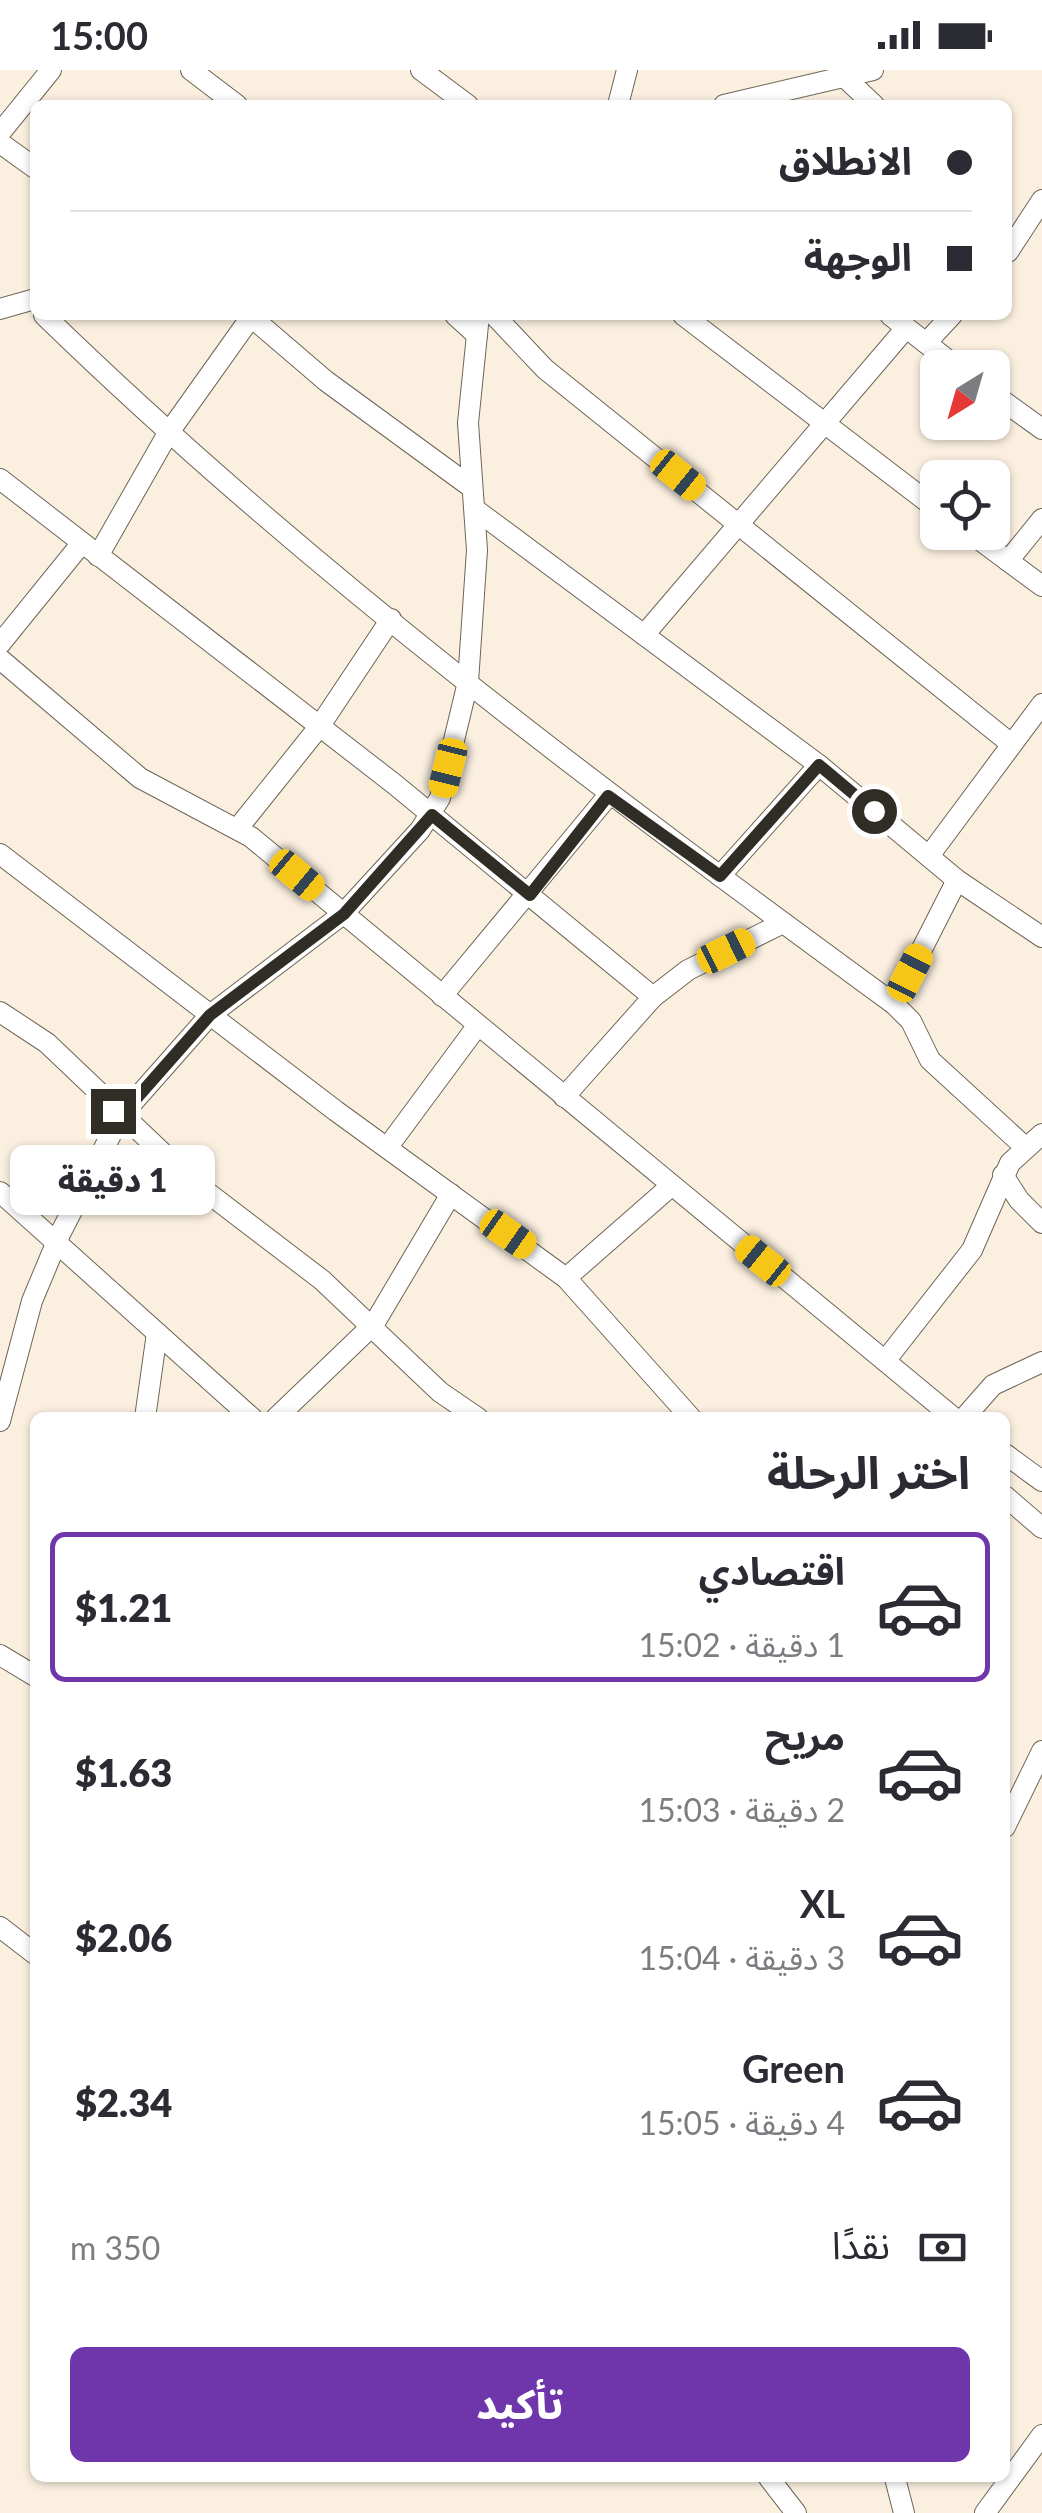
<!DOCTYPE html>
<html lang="ar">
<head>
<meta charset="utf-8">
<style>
	:root { --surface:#fff; --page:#f7f7f7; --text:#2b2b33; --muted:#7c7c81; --line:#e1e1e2; --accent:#6f35ab }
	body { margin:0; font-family:Lato,"Noto Sans Arabic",sans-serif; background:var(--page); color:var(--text); direction:rtl; height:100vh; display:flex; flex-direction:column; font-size:38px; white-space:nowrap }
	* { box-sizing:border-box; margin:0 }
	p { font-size:32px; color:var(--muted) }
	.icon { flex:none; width:55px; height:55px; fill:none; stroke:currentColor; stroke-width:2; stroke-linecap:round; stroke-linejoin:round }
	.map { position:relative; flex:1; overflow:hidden; direction:ltr }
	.sheet { position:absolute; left:30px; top:1342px; width:980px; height:1070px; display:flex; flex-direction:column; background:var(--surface); border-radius:15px; box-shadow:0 2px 8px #0004; direction:rtl }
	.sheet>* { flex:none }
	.top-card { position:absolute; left:30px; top:30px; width:982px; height:220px; border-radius:15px; box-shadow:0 2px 8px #0004; direction:rtl; display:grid; align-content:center; height:220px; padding:0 40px; background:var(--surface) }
	.needle { width:65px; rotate:217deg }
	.buttons { position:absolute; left:920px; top:280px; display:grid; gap:20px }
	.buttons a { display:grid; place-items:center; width:90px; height:90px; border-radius:15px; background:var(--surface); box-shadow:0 2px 8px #0004; font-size:50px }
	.end { position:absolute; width:45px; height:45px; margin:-22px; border:12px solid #302d26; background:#fff; box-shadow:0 0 0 5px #fff }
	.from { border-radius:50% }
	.bubble { position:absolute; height:70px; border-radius:15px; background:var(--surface); box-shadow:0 2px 8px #0004; font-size:32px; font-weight:800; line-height:70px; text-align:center; direction:rtl }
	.car { position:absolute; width:30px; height:60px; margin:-30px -15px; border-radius:12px; box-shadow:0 0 8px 2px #0007; background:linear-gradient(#f5c518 24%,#345 0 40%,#f5c518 0 76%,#345 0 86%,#f5c518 0) }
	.top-card b { display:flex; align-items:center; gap:35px; height:95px; font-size:38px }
	.top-card b+b { border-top:2px solid var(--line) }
	.top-card i { width:25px; height:25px; background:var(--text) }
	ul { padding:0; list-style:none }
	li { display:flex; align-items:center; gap:30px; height:150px; margin:0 20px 15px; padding:0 20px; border:5px solid transparent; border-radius:15px }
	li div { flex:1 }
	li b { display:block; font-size:38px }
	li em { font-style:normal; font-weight:800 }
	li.selected { border-color:var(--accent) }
	li>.icon { width:90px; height:90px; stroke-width:1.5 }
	h2 { padding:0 40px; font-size:45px; line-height:120px }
	.pay { display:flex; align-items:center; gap:25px; height:110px; padding:0 40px; font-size:38px }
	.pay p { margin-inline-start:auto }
	.primary-button { display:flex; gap:20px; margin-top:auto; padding:20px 40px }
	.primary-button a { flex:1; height:115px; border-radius:15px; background:var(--accent); color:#fff; font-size:40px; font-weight:800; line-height:115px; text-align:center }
	.status { display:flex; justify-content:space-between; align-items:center; height:70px; padding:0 50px; background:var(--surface); direction:ltr }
	.status svg { height:28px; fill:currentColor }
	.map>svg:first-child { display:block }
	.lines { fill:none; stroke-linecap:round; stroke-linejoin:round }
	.minor-casing { stroke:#6e6557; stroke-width:22 }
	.minor { stroke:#fff; stroke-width:20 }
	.route { stroke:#302d26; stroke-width:12 }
</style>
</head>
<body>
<div class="status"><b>15:00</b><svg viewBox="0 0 49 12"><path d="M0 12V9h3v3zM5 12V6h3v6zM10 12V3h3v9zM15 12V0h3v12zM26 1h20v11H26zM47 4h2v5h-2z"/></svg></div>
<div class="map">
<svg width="1042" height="2443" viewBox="0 0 1042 2443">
	<rect width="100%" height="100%" fill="#fbf0e0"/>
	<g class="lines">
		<g class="minor-casing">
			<g id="minor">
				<polyline points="191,0 237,35"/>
				<polyline points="421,0 468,35"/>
				<polyline points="838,1 874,35"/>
				<polyline points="618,35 627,0"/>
				<polyline points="724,35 873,0"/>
				<polyline points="0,63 51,0"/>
				<polyline points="0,73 35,98"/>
				<polyline points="1008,182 1042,130"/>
				<polyline points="0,239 35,229"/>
				<path d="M44 245C306 500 600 719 894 934L911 951 930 990 1025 1077"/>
				<polyline points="249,245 326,311 471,417"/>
				<polyline points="455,245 477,265"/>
				<polyline points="494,245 545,299 1010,673"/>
				<polyline points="683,245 938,440"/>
				<polyline points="890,245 958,298"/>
				<polyline points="926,273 952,245"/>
				<polyline points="992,323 1042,359"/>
				<polyline points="0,409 393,713 653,927"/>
				<polyline points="476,440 819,695 957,810 1042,867"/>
				<polyline points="969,462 1042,516"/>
				<polyline points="98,486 167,365 251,247"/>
				<polyline points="1008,491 1042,449"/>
				<polyline points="644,565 906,258"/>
				<polyline points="0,574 81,474"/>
				<polyline points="0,589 140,708 251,767 954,1348"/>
				<polyline points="238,758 319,657 391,549"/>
				<polyline points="0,784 336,1041 566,1208 691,1348"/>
				<polyline points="929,786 1042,634"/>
				<polyline points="720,806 819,695"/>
				<polyline points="442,926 608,726"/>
				<polyline points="894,934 957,810"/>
				<polyline points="0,942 47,973 191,1110 322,1210 440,1322 478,1348"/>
				<polyline points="564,1027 653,927 688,900 783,853"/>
				<polyline points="387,1078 478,955"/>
				<polyline points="1003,1105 1019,1130 1042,1153"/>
				<polyline points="0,1122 252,1348"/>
				<polyline points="566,1208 671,1116"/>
				<polyline points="885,1291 972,1180 1010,1093 1042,1064"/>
				<polyline points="145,1348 157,1263"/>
				<polyline points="276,1348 374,1254 451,1124"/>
				<polyline points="964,1348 993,1315 1042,1292"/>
				<polyline points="0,1351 32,1231 60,1164 120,1047 210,945 343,844 420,760 440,728 468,612 477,480 468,353 479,245"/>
				<polyline points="1005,1384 1042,1411"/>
				<polyline points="1005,1426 1042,1458"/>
				<polyline points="0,1585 35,1606"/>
				<polyline points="1005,1757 1042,1681"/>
				<polyline points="0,1857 35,1884"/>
				<polyline points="769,2408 796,2443"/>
				<polyline points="895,2408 904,2443"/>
				<polyline points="985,2443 1042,2365"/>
			</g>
		</g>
		<use href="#minor" class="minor"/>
	</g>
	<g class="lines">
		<polyline class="route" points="113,1041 120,1047 210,945 344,844 432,745 530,825 608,726 720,806 819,695 874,741"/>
	</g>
</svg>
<div class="buttons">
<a><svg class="needle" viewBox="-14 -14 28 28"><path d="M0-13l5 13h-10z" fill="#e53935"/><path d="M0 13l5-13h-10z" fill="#7c7c81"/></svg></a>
<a><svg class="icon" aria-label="locate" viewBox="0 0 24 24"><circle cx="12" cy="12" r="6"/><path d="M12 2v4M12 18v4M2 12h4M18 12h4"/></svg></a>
</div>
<i class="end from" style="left:874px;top:741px"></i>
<i class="end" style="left:113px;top:1041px"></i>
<div class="bubble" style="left:10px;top:1075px;width:205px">1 دقيقة</div>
<i class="car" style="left:678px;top:405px;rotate:129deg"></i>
<i class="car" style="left:448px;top:698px;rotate:194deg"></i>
<i class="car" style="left:297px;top:805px;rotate:130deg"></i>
<i class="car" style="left:726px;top:881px;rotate:64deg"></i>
<i class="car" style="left:910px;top:903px;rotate:27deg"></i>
<i class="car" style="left:508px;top:1164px;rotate:125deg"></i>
<i class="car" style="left:763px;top:1191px;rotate:309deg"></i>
<div class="top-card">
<b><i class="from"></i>الانطلاق</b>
<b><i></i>الوجهة</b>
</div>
<section class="sheet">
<h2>اختر الرحلة</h2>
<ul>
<li class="selected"><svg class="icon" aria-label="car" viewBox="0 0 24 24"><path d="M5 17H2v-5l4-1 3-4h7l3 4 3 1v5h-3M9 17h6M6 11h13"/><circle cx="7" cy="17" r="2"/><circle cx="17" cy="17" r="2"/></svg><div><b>اقتصادي</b><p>1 دقيقة · 15:02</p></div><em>$1.21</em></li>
<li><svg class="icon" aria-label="car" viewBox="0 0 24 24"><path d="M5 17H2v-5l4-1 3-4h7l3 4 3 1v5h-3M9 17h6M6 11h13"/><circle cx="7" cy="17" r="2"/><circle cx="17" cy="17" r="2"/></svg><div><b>مريح</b><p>2 دقيقة · 15:03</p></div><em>$1.63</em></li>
<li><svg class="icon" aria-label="car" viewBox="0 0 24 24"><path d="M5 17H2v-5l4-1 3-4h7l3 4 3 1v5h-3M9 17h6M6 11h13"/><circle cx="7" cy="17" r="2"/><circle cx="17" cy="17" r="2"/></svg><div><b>XL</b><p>3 دقيقة · 15:04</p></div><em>$2.06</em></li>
<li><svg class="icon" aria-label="car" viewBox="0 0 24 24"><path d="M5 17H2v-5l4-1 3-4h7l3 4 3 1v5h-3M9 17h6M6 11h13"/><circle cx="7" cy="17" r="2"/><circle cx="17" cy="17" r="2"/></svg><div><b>Green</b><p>4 دقيقة · 15:05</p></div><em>$2.34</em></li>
</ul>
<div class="pay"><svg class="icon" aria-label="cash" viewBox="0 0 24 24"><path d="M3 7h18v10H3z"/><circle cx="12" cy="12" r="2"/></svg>نقدًا<p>350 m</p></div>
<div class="primary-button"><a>تأكيد</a></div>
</section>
</div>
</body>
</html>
